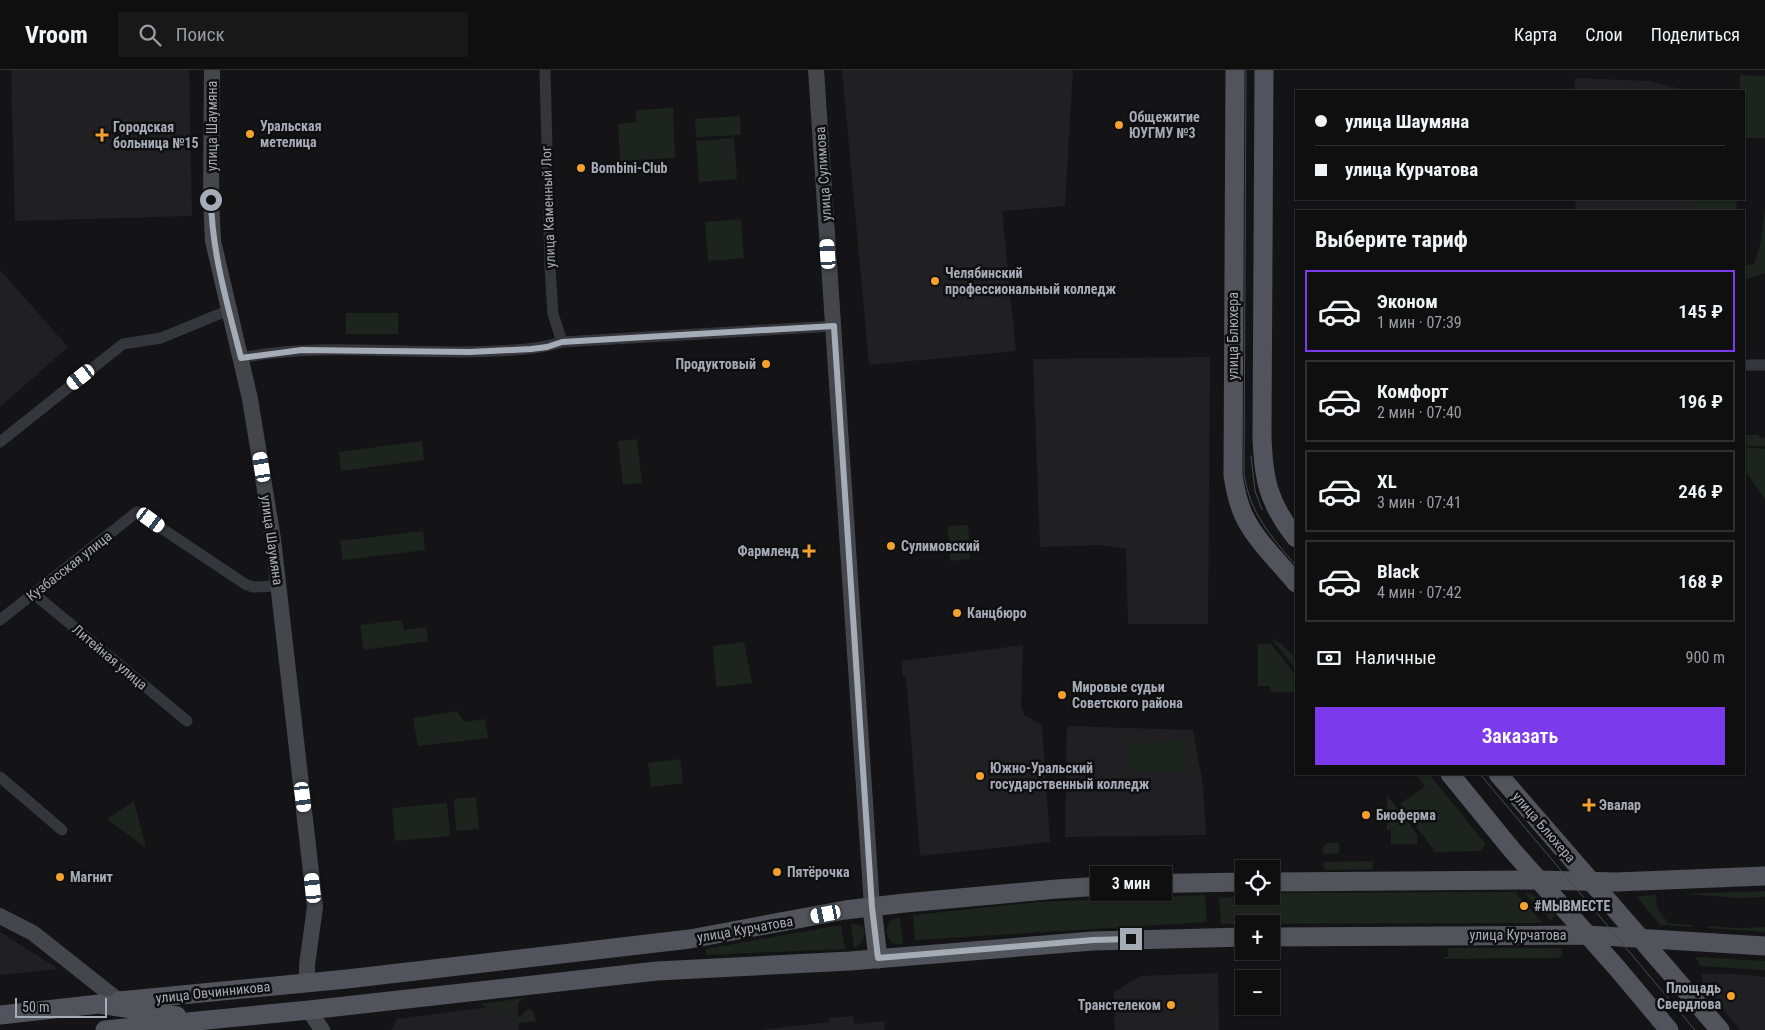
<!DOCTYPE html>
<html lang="ru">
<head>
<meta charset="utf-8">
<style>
	:root { --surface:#0f0f10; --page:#181819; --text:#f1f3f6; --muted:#9b9c9f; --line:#2f2f30; --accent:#7c3aed }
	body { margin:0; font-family:"Roboto Condensed",sans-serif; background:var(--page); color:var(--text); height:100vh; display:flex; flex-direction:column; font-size:19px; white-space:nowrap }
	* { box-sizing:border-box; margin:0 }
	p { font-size:16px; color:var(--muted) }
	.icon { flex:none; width:28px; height:28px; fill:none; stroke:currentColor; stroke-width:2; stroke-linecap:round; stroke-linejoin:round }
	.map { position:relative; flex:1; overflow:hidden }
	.details { position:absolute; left:1295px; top:140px; width:450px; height:565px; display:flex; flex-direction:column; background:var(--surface); border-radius:0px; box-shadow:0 1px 4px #0004,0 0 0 1px var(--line) }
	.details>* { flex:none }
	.hud { position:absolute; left:1295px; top:20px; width:450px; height:110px; border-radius:0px; box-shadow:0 1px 4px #0004,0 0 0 1px var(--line); display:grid; align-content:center; height:110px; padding:0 20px; background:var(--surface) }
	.controls { position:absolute; left:1235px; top:790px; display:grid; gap:10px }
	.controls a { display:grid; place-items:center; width:45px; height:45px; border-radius:0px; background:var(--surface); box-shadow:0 1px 4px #0004,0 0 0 1px var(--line); font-size:25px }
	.scale { position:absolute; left:15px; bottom:12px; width:92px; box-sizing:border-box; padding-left:5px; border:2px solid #a6acb6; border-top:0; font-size:14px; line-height:18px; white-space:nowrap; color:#a6acb6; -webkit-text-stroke:4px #0f0f11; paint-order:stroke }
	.end { position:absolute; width:22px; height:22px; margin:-11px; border:6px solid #a6acb6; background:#111; box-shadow:0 0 0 2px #111 }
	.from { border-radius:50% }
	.bubble { position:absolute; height:35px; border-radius:0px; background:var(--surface); box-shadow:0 1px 4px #0004,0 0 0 1px var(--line); font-size:16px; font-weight:600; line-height:35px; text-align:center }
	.car { position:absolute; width:15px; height:30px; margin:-15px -8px; border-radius:6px; box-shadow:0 0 4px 1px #0007; background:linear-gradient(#fff 24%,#345 0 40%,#fff 0 76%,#345 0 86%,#fff 0) }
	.hud b { display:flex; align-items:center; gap:18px; height:48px; font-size:19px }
	.hud b+b { border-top:1px solid var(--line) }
	.hud i { width:12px; height:12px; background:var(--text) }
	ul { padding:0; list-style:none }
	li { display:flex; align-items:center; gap:15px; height:82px; margin:0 10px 8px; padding:0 10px; border:2px solid var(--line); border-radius:0px }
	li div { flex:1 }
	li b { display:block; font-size:19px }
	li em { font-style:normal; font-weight:600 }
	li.active { border-color:var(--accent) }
	li>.icon { width:45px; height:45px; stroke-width:1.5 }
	h2 { padding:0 20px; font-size:22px; line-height:60px }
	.pay { display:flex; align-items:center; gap:12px; height:55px; padding:0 20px; font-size:19px }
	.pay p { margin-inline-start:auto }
	.button { display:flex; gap:10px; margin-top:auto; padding:10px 20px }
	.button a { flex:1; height:58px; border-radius:0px; background:var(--accent); color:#fff; font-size:20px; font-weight:600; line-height:58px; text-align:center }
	header { display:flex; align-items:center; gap:30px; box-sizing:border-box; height:70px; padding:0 25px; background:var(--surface); border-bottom:1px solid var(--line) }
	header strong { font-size:24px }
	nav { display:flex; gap:28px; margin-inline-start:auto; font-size:18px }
	.search { width:350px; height:45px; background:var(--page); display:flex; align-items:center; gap:12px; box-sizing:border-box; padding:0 18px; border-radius:0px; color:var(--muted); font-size:19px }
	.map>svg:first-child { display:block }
	.built { fill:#202023 }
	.green { fill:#1c241d }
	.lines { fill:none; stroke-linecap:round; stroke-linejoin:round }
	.street { stroke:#35363b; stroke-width:11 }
	.secondary { stroke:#43464b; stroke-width:16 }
	.primary { stroke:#51545a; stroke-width:19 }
	.tram { stroke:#484b50; stroke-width:1 }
	.route { stroke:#a6acb6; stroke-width:6 }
	.poi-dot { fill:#f4a12e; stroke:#0f0f11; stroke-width:2 }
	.labels { text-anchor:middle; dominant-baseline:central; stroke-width:5; stroke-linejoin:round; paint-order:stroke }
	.poi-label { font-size:14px; font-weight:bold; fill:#a6acb6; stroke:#0f0f11; text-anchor:start }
	.street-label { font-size:14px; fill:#a6acb6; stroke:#0f0f11 }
</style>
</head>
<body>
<header>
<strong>Vroom</strong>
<div class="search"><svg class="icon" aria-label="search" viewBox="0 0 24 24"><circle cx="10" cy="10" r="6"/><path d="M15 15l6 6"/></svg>Поиск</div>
<nav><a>Карта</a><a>Слои</a><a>Поделиться</a></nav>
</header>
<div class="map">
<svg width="1765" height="960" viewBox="0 0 1765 960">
	<rect width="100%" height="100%" fill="#141416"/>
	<g class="built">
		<polygon points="11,0 189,0 192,146 15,151"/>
		<polygon points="842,0 1073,0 1065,136 1002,141 1016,281 869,295"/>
		<polygon points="1575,8 1649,11 1689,21 1574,21"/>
		<polygon points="1575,129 1701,129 1702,141 1576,141"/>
		<polygon points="0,200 68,277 0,337"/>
		<polygon points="1210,287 1208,554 1128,554 1126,479 1100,475 1040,477 1033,289"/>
		<polygon points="1023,575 1021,635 1024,645 1042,655 1050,772 920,786 908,630 906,607 903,607 901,591"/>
		<polygon points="1067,656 1193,660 1203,715 1206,765 1065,767"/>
		<polygon points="0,862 59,899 0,905"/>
		<polygon points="1218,903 1219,960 1115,960 1114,922 1140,906"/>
		<polygon points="1702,904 1736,904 1765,907 1765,960 1740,960 1702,913"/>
		<polygon points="518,933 519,960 391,960 397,949"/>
		<polygon points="853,946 855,954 884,951 885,960 759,960 829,952 829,948"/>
	</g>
	<g class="green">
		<polygon points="1740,5 1765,6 1765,68 1744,68 1744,21 1740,21"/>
		<polygon points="673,38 675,88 620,91 618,54 636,52 636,40"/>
		<polygon points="740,46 741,65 696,67 695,49"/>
		<polygon points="734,68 737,109 699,112 696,71"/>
		<polygon points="1693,129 1738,129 1735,141 1693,141"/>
		<polygon points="1765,136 1765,203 1744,210 1744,196 1754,194 1761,171"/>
		<polygon points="741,149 744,188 708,191 705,152"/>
		<rect x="346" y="243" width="52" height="21"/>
		<polygon points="1744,365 1759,365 1759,367 1765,368 1765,376 1744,376"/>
		<polygon points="637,369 642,413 623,415 618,371"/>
		<polygon points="422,371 424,390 341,401 339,382"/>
		<polygon points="1744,377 1765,379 1765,430 1744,399"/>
		<polygon points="968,455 970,489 950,491 948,456"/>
		<polygon points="423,461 425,480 343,490 340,471"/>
		<polygon points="402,550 404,560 426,557 428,571 364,580 360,555"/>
		<polygon points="1271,568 1281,574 1296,588 1296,599"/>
		<polygon points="744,572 752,613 716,617 713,576"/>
		<polygon points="1258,574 1271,574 1296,606 1296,622 1270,622 1270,616 1258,616"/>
		<polygon points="457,641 464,652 485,649 488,668 418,676 413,648"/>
		<polygon points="1187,671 1187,701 1128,702 1128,672"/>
		<polygon points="680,689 683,713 651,717 648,693"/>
		<polygon points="1416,704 1429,704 1484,772 1485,775 1480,781 1435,782 1400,734 1425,716"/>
		<polygon points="1387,725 1417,764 1417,774 1391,774 1391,760 1387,760"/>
		<polygon points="476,727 479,759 456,761 454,729"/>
		<polygon points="134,731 146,778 107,749"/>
		<polygon points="447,733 450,766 395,771 392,738"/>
		<polygon points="1329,773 1339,773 1339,783 1323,784 1323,776"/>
		<polygon points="1373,791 1373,799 1327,800 1324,798 1323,792"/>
		<polygon points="1765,821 1765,827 1738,828 1684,824"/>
		<polygon points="1515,822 1543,853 1221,854 1219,828 1244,826 1271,826 1271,823"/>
		<path d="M1524 823C1537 824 1551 834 1555 846L1551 851Z"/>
		<polygon points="1205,825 1207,852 915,870 913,845 1039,832"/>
		<polygon points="1656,825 1657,838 1668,853 1692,855 1694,857 1660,855 1636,826"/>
		<path d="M900 847 903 874C893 875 888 870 886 861L890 851Z"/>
		<polygon points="851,853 862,856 865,863 862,872 854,878"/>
		<polygon points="841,855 845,879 706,885 706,879"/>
		<polygon points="1708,856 1737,858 1765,857 1765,862 1707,858"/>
		<polygon points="1448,878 1562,878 1562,886 1558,888 1444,889 1444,887 1448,887"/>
		<polygon points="1699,887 1765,891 1765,900 1700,896 1696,888"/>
		<polygon points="524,928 504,946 481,934"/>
		<polygon points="529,938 533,941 536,951 511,954"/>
	</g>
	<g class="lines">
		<g class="street">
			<polyline points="545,0 550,197 553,244 562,272"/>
			<path d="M241 288C324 271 409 286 493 281 517 280 539 279 562 272L834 256"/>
			<polyline points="1744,295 1765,295"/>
			<polyline points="0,372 123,274 161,268 229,240"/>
			<polyline points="33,523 187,651"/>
			<polyline points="0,550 137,442 245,514 253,517 278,516"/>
			<polyline points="0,707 62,760"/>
		</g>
		<g class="secondary">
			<polyline points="212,0 211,130 213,171 250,329 273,469 315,837 307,895 307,913"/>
			<polyline points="816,0 872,837"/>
			<polyline points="0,846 33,863 119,931"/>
			<polyline points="309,940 322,960"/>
		</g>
		<g class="primary">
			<path d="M1235 0 1233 405C1235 419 1238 433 1244 446 1256 471 1279 492 1296 513"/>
			<path d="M1264 0 1262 365C1263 408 1268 433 1296 468"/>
			<polyline points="1450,704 1512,780 1617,898 1669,960"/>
			<polyline points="1498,704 1720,960"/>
			<polyline points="1271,812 1539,810 1616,812 1765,806"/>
			<polyline points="872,837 878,889"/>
			<polyline points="1271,867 1587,865 1765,876"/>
			<polyline points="119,931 347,909 690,869 845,840 905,833 1057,819 1132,814 1244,812"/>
			<polyline points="0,945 99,934 177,946"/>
			<polyline points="105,960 309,940 657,901 850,891 1093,871 1244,867"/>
		</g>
		<g class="tram">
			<path d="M1246 0 1244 404C1250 444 1271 466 1296 496"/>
			<polyline points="1251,386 1255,421 1262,440"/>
			<polyline points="1480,704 1695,960"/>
		</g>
	</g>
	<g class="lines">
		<path class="route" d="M211 130C212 184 228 236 241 288L302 280 470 282 531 279 547 277 562 272 834 256 872 837 878 888 1093 870 1131 869"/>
	</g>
	<g class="poi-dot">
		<circle cx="1119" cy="55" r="5"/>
		<circle cx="250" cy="64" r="5"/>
		<path d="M99.5 57.5h5v5h5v5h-5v5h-5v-5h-5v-5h5z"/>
		<circle cx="581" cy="98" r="5"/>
		<circle cx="935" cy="211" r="5"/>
		<circle cx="766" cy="294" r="5"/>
		<circle cx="891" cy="476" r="5"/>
		<path d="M806.5 473.5h5v5h5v5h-5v5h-5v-5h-5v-5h5z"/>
		<circle cx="957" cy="543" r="5"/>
		<circle cx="1062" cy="625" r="5"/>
		<circle cx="980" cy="706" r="5"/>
		<path d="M1586.5 727.5h5v5h5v5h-5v5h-5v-5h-5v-5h5z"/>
		<circle cx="1366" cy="745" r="5"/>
		<circle cx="777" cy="802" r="5"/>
		<circle cx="60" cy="807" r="5"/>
		<circle cx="1524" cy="836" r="5"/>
		<circle cx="1731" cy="926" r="5"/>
		<circle cx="1171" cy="935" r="5"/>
	</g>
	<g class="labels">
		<g class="poi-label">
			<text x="1129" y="47">Общежитие<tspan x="1129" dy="16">ЮУГМУ №3</tspan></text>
			<text x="260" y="56">Уральская<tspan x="260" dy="16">метелица</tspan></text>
			<text x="113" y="57">Городская<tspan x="113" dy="16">больница №15</tspan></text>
			<text x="591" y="98">Bombini-Club</text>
			<text x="945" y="203">Челябинский<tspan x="945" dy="16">профессиональный колледж</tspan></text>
			<text x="756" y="294" text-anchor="end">Продуктовый</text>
			<text x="901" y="476">Сулимовский</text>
			<text x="799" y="481" text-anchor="end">Фармленд</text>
			<text x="967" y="543">Канцбюро</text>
			<text x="1072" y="617">Мировые судьи<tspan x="1072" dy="16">Советского района</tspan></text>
			<text x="990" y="698">Южно-Уральский<tspan x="990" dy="16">государственный колледж</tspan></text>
			<text x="1599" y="735">Эвалар</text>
			<text x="1376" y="745">Биоферма</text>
			<text x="787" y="802">Пятёрочка</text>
			<text x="70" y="807">Магнит</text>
			<text x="1534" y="836">#МЫВМЕСТЕ</text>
			<text x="1721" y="918" text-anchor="end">Площадь<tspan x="1721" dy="16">Свердлова</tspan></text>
			<text x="1161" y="935" text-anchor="end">Транстелеком</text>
		</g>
		<g class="street-label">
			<text transform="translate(212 56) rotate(-90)">улица Шаумяна</text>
			<text transform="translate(823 104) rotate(-94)">улица Сулимова</text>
			<text transform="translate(548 137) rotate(-92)">улица Каменный Лог</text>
			<text transform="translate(1233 266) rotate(-90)">улица Блюхера</text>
			<text transform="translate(272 470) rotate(82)">улица Шаумяна</text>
			<text transform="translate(69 496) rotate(-38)">Кузбасская улица</text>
			<text transform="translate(110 587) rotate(40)">Литейная улица</text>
			<text transform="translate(1544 757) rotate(49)">улица Блюхера</text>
			<text transform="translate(745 859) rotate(-10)">улица Курчатова</text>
			<text x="1518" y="865">улица Курчатова</text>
			<text transform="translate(213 922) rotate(-6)">улица Овчинникова</text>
		</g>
	</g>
</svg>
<div class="controls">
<a><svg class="icon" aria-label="locate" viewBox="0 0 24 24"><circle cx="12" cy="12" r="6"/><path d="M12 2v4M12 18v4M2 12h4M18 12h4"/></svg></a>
<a>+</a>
<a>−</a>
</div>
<div class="scale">50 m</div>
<i class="end from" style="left:211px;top:130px"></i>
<i class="end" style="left:1131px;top:869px"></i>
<div class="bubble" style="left:1090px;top:796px;width:82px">3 мин</div>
<i class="car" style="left:828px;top:184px;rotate:356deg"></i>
<i class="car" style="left:81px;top:307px;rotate:232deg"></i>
<i class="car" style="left:262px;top:397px;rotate:351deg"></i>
<i class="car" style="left:151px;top:450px;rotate:126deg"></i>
<i class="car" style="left:303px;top:727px;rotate:173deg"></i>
<i class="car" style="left:313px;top:818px;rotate:354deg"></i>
<i class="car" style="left:826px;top:844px;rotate:259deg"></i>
<div class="hud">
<b><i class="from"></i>улица Шаумяна</b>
<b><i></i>улица Курчатова</b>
</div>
<section class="details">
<h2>Выберите тариф</h2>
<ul>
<li class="active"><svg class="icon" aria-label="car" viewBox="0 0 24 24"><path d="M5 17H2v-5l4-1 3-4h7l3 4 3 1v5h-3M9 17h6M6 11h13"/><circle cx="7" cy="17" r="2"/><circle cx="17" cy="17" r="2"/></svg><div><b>Эконом</b><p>1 мин · 07:39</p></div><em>145 ₽</em></li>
<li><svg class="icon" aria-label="car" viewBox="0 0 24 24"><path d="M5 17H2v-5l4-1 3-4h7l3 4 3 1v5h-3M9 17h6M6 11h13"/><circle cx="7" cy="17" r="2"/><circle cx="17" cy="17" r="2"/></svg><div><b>Комфорт</b><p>2 мин · 07:40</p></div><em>196 ₽</em></li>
<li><svg class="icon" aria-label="car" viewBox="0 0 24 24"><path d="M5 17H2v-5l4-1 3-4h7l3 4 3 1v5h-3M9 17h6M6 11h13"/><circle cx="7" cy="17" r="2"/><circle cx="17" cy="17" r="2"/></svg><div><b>XL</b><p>3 мин · 07:41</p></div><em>246 ₽</em></li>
<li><svg class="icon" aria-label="car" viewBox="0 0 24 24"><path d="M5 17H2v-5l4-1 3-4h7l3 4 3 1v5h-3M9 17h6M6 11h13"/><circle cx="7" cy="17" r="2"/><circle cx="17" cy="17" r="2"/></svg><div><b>Black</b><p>4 мин · 07:42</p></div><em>168 ₽</em></li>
</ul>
<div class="pay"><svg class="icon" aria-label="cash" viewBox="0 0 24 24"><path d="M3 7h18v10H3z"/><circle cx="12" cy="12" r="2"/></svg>Наличные<p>900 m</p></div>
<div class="button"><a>Заказать</a></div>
</section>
</div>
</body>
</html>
